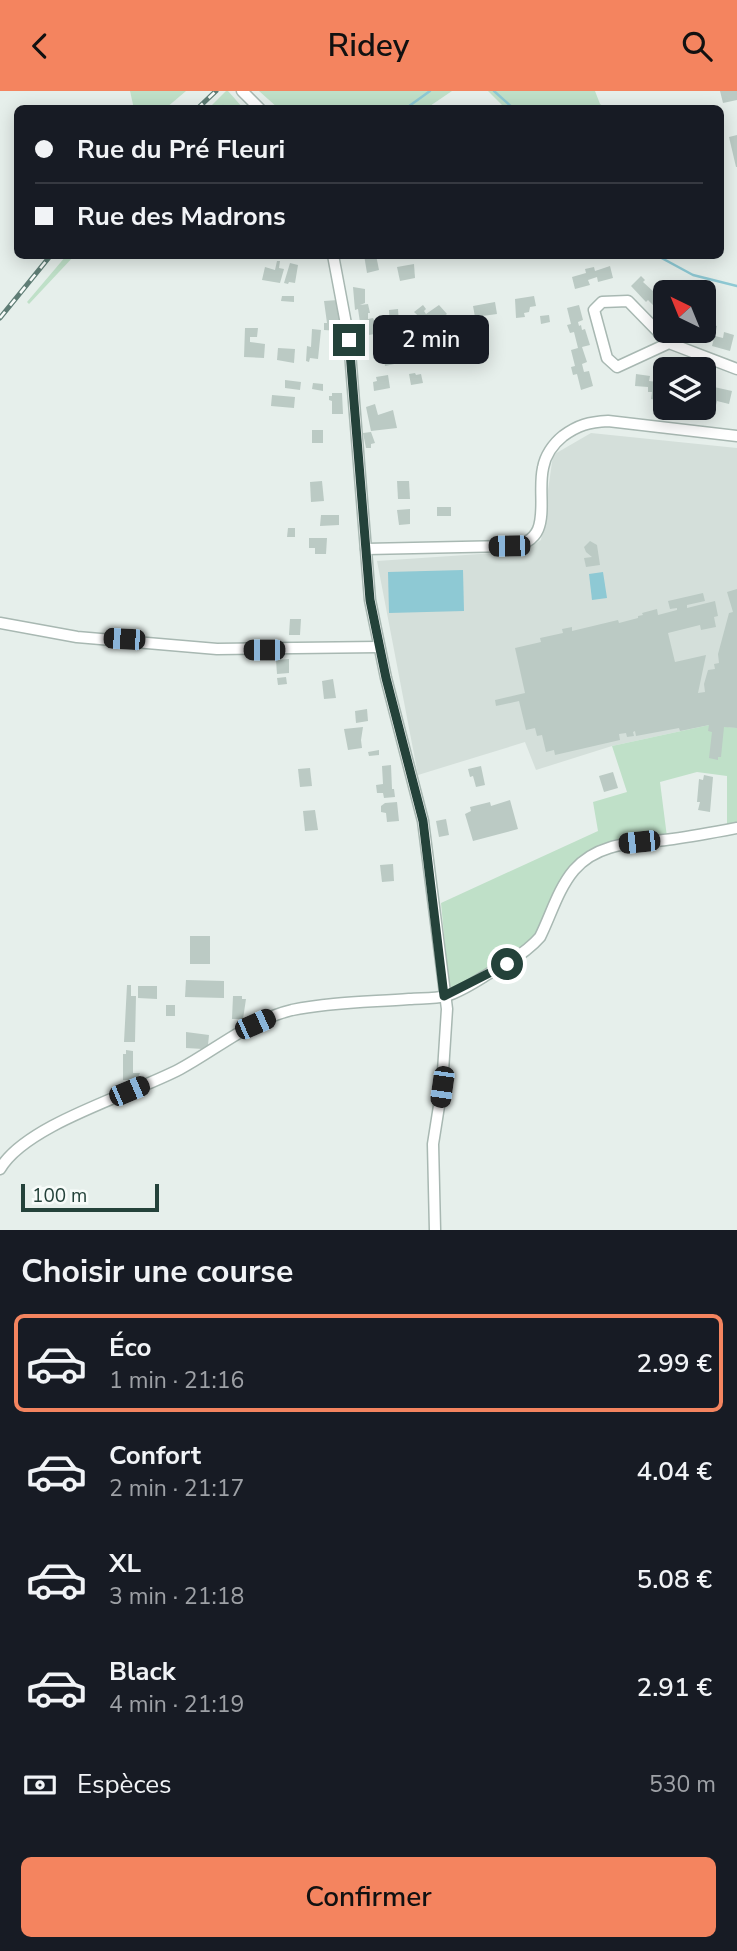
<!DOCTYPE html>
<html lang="fr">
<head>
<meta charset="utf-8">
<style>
	:root { --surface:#171b24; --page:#20242c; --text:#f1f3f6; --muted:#9ea1a6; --line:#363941; --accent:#f4845f }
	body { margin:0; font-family:"Nunito Sans",sans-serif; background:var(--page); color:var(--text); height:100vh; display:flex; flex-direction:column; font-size:26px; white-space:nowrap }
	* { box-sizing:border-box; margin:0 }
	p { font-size:23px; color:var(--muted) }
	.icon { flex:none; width:38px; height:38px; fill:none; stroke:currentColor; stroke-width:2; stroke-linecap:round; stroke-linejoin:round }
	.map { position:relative; height:1139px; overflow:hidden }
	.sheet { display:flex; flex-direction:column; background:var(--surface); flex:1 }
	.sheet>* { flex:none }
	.top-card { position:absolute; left:14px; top:14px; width:710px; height:154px; border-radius:10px; box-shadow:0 4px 18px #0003; display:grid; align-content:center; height:154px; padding:0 21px; background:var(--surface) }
	.needle { width:46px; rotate:317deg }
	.tools { position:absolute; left:653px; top:189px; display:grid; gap:14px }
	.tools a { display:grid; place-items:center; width:63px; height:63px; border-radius:10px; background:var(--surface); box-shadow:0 4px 18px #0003; font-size:35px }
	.scale { position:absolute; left:21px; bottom:18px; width:138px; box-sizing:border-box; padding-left:7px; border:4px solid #24423a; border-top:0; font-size:19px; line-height:24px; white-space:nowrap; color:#24423a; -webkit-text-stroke:5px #f7fbf9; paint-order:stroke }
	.end { position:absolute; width:32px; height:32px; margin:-16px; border:9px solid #24423a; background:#fff; box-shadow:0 0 0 4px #fff }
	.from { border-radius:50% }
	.bubble { position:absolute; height:49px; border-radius:10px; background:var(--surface); box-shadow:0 4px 18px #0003; font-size:23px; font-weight:600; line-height:49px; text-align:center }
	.car { position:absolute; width:21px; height:42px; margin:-21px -10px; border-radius:9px; box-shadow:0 0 5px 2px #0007; background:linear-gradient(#222 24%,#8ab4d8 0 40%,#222 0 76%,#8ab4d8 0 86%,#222 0) }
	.top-card b { display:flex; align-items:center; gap:24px; height:66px; font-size:26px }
	.top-card b+b { border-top:2px solid var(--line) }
	.top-card i { width:18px; height:18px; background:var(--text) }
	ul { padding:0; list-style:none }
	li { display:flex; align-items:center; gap:21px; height:98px; margin:0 14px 10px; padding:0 7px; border:4px solid transparent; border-radius:10px }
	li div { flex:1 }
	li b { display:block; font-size:26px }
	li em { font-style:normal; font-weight:600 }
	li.current { border-color:var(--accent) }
	li>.icon { width:63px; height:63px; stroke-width:1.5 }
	h2 { padding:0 21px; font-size:32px; line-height:84px }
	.pay { display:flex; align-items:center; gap:18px; height:77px; padding:0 21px; font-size:26px }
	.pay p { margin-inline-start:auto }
	.button { display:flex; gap:14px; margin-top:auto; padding:14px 21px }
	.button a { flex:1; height:80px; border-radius:10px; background:var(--accent); color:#111; font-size:28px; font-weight:600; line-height:80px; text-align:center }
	header { display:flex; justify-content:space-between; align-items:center; height:91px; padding:0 21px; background:var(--accent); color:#111; font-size:32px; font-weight:600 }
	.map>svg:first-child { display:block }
	.built { fill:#d4dfda }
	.green { fill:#bfe0c8 }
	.water { fill:#8ec9d4 }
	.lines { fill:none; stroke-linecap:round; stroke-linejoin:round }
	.stream { stroke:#8ec9d4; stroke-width:2.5 }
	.building { fill:#bbcac4 }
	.street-casing { stroke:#a8b8b2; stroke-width:13 }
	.street { stroke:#fff; stroke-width:10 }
	.rail-casing { stroke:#5f7d75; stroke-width:5 }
	.rail { stroke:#f7fbf9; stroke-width:2.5; stroke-dasharray:8; stroke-linecap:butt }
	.route { stroke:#24423a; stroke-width:9 }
</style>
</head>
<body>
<header><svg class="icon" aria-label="back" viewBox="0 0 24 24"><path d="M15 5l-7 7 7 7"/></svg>Ridey<svg class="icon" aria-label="search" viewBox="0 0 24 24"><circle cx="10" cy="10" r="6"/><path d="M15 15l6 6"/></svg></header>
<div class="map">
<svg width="737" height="1139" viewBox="0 0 737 1139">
	<rect width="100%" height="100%" fill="#e6efeb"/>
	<polygon class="built" points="591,342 737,357 737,637 709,634 612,655 536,679 525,651 418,684 377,470 523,460 541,449 553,364"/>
	<g class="green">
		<polygon points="130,0 186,0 166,17 134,18"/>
		<polygon points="226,0 228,0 243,17 209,17"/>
		<polygon points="259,0 452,0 427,17 278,17"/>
		<polygon points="488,0 595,0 600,13 606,17 505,17"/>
		<polygon points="66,165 74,165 29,213 27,211"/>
		<polygon points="709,634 737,637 737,733 727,735 727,685 697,681 660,691 667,746 596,758 547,822 534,846 515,864 455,897 449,896 441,812 598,740 593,711 627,701 612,655"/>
	</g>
	<g class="water">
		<polygon points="463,479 464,520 389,522 388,481"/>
		<polygon points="603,481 607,507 592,509 589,483"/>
	</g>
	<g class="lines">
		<g class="stream">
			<polyline points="494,0 514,18"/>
			<polyline points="223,15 225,18"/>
			<polyline points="405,18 430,0"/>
			<polyline points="656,164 693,184 737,195"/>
		</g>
	</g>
	<g class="building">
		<polygon points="720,0 737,0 737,9 723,12"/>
		<polygon points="737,44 737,76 736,76 729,46"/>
		<polygon points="364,164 376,164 379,179 367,182"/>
		<polygon points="277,170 280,170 279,177 284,178 280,192 262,189 265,176 275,179"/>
		<polygon points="290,172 298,174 295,192 289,191 288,193 284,192"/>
		<polygon points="414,173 415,187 400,190 397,176"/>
		<polygon points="610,175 613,187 598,191 597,186 588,189 590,194 575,198 572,186 586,182 585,178 594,176 595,180"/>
		<polygon points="641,185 645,189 643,191 655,202 663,194 669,200 664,205 665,229 653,217 654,215 648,209 646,211 631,195"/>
		<polygon points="353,196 365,198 365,212 360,214 368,213 370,222 368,222 368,228 373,227 375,231 375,243 362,245 358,218 355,219"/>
		<polygon points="282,205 294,205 294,211 281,210"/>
		<polygon points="534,205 536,215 530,216 529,221 524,222 525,226 516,227 515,208"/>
		<polygon points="338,209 340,240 324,239 324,232 327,232 324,210"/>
		<polygon points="495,211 497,223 475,226 473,215"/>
		<polygon points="423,214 426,218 424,220 426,223 439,214 447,223 429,235 414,221"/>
		<polygon points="579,214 583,229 578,231 579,235 581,234 582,239 585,238 590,254 582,256 587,271 582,273 584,281 589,280 593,295 581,299 577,283 573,284 571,276 575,275 571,259 578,257 574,241 570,242 567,234 571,233 567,217"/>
		<polygon points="398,218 399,232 394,232 394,237 390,237 389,219"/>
		<polygon points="549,224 550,231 541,233 540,225"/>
		<polygon points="704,231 717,235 715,245 723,247 724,241 734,244 730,260 712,255 714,247 691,241 704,240"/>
		<polygon points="245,237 258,237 257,246 250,246 250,251 265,253 264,267 244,266"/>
		<polygon points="312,238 321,239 318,268 310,267 309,271 306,270 307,255 311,256"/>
		<polygon points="278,257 295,258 294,272 277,269"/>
		<polygon points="396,259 399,272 385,275 382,261"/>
		<polygon points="415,282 416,284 421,283 423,292 411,294 409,283"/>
		<polygon points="636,283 650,285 649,290 658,291 658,285 665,286 665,298 657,297 656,309 651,308 652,301 648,301 648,296 635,295"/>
		<polygon points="388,284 390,297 374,300 373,291 377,290 376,286"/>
		<polygon points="704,284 709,284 708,296 704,296"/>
		<polygon points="285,289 301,291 300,299 285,297"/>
		<polygon points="313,292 323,293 323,300 312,298"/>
		<polygon points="714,296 732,300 729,313 717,310 716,314 710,312"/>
		<polygon points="332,302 342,302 343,323 332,323 332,310 329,309 329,305 332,305"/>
		<polygon points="272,304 295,306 294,317 271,315"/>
		<polygon points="375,313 378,324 393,319 397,337 371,340 366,316"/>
		<rect x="312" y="339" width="11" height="13"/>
		<polygon points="371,341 375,352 371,353 371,357 366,357 363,342"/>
		<polygon points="322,390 324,410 311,411 310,391"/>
		<polygon points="397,390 409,390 410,408 398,408"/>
		<rect x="437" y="416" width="14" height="9"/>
		<polygon points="410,418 410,433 399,434 397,419"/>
		<polygon points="321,424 339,424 339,434 320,435"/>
		<polygon points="288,437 295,437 295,446 287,446"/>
		<polygon points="309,447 327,447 326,463 315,463 315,457 309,457"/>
		<polygon points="590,450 597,454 600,474 586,476 584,467 592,466 586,461 584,456"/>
		<polygon points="737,498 737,637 724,636 721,666 718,666 718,669 709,667 712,641 708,640 709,634 680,640 679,637 636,645 635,640 633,641 634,645 627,646 626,642 619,643 620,649 555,664 554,659 546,661 542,644 537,645 535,637 526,639 519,610 496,615 495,609 525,602 515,557 541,551 540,547 563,542 562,538 572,536 572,540 618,529 619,532 638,527 638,525 643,524 642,522 657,518 658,524 677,519 677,517 670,518 668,510 703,502 705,510 687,514 687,517 715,510 718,525 714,526 716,536 701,539 700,534 668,542 675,571 706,564 698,602 705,601 704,593 708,579 715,578 714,573 719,572 718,563 729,522 733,521 727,501"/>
		<polygon points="290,528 301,528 300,544 289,544"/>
		<polygon points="289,568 289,582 277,583 276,569"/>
		<polygon points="286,586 287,593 278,594 277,587"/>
		<polygon points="333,588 336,607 324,608 322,590"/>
		<polygon points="367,618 368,630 356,632 355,620"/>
		<polygon points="363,636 361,649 362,657 348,659 344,638"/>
		<polygon points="379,659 379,664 369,665 368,661"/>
		<polygon points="391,674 392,698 394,698 395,706 384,707 383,702 377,702 376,694 383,693 382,675"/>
		<polygon points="481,675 485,694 476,696 473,685 470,686 468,678"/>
		<polygon points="310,677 312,695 300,696 298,678"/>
		<polygon points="613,681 618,697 604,701 599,685"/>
		<polygon points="704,684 713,686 710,721 698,719 700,711 697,711 699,688 703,689"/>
		<polygon points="510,709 518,738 473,750 465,723 471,720 470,716 490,711 491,715"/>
		<polygon points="397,711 399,730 387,731 386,722 381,721 381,715 385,712"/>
		<polygon points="315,719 318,739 305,740 303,720"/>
		<polygon points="446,728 449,744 439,746 436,730"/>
		<polygon points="393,773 394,790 382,791 380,774"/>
		<rect x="190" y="845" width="20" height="28"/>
		<polygon points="186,889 224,890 224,907 185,906"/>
		<polygon points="127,894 131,894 131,905 136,905 135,951 124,951"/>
		<polygon points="138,895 157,895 157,908 138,907"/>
		<polygon points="233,905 242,905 242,908 246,908 243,928 232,928"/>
		<rect x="166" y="914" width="9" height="11"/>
		<polygon points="186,941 209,944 208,954 203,958 186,957"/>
		<polygon points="126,959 133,960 133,982 140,982 137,989 123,989 123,963 126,963"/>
	</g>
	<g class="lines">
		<g class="street-casing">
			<g id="street">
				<polyline points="242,0 260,18"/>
				<polyline points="333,164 349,249 370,509 386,587 423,730 447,918 442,996 433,1053 435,1139"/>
				<polyline points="669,252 617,276 607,267 594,219 602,211 628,210 669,252 737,278"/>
				<path d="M366 458 509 455C556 452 536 407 543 377 545 365 553 353 563 345 578 334 589 331 608 330L737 345"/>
				<polyline points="0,532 77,546 217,558 379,556"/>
				<path d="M0 1078C26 1033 133 1003 180 978 217 958 250 929 292 919 330 911 371 911 409 908 421 907 434 908 446 905 463 900 478 889 493 880 510 871 527 861 540 846 551 824 558 798 574 779 600 749 638 753 673 748 695 745 716 741 737 737"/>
			</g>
		</g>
		<use href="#street" class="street"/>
		<g class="rail-casing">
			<g id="rail">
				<polyline points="197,18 216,0"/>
				<polyline points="0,227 51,164"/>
			</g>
		</g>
		<use href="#rail" class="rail"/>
	</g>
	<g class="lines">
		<polyline class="route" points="349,249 370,509 386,587 423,730 444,905 507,873"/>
	</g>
</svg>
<div class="tools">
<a><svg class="needle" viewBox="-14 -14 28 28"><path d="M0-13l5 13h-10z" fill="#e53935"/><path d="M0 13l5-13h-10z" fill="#9ea1a6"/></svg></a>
<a><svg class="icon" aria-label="layers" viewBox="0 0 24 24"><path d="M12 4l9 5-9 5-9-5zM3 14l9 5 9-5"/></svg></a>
</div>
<div class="scale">100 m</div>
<i class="end from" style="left:507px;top:873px"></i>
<i class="end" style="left:349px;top:249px"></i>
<div class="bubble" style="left:373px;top:224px;width:116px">2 min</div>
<i class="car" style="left:509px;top:455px;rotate:269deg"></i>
<i class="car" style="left:124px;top:548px;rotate:273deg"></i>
<i class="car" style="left:264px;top:559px;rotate:270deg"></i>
<i class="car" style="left:639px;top:751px;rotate:264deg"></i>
<i class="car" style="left:255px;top:933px;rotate:66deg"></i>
<i class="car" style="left:442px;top:996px;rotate:188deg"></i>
<i class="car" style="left:129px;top:1000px;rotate:67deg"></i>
<div class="top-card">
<b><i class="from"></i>Rue du Pré Fleuri</b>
<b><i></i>Rue des Madrons</b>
</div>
</div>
<section class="sheet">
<h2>Choisir une course</h2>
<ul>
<li class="current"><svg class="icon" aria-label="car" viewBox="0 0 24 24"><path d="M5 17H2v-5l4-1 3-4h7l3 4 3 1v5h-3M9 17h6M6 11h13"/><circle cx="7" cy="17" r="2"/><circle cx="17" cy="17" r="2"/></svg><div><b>Éco</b><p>1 min · 21:16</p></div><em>2.99 €</em></li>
<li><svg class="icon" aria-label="car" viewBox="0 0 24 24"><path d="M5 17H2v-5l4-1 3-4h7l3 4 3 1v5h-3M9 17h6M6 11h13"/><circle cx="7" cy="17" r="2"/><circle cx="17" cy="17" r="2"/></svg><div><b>Confort</b><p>2 min · 21:17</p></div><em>4.04 €</em></li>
<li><svg class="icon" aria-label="car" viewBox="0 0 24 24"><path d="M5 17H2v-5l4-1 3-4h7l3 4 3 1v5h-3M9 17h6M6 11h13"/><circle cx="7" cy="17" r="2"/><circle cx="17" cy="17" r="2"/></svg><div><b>XL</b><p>3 min · 21:18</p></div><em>5.08 €</em></li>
<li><svg class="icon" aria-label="car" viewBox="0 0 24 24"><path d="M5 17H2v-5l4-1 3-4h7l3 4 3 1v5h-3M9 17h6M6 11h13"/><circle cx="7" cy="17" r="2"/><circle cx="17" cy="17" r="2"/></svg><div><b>Black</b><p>4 min · 21:19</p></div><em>2.91 €</em></li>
</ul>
<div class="pay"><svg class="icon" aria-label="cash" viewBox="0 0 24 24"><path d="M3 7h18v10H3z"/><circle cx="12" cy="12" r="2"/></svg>Espèces<p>530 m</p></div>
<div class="button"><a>Confirmer</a></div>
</section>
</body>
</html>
